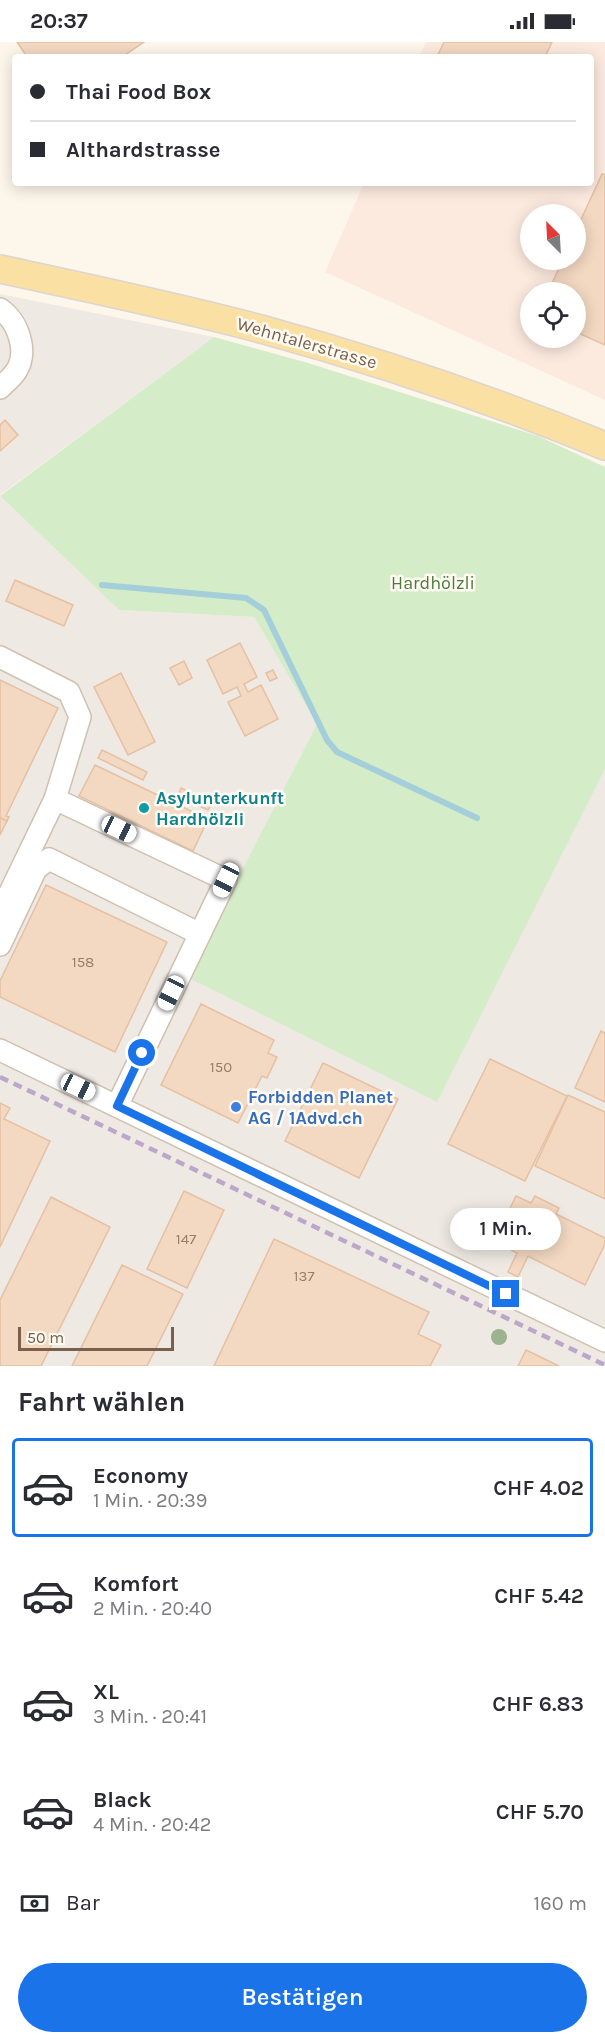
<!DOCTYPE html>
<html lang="de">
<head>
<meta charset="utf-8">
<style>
	:root { --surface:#fff; --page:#f2f2f3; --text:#2b2b33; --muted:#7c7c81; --line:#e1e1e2; --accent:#1a73e8 }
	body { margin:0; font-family:Karla,sans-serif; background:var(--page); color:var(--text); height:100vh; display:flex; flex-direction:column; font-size:22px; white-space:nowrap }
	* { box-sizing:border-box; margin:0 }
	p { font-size:20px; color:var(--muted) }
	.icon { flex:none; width:33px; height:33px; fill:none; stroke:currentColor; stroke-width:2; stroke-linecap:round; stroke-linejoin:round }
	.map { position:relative; height:1324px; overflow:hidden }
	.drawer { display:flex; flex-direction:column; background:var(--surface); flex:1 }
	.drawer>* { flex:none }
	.guide { position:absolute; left:12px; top:12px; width:582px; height:132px; border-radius:6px; box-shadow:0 3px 15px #0003; display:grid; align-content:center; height:132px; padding:0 18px; background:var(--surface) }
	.needle { width:39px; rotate:336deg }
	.tools { position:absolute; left:520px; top:162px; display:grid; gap:12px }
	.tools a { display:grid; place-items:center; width:66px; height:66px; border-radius:50%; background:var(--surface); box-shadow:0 3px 15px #0003; font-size:30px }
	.scale { position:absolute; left:18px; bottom:15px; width:156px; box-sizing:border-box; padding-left:6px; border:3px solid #795f4c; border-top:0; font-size:16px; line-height:21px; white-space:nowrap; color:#795f4c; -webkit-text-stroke:4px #fffbf2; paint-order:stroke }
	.end { position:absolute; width:27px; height:27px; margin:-14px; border:8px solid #1a73e8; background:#fff; box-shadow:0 0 0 3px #fff }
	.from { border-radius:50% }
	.bubble { position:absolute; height:42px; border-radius:21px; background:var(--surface); box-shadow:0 3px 15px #0003; font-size:20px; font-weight:600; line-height:42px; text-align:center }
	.car { position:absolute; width:18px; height:36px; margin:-18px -9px; border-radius:8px; box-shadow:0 0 4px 2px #0007; background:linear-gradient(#fff 24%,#345 0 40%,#fff 0 76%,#345 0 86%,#fff 0) }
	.guide b { display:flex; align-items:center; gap:21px; height:57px; font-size:22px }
	.guide b+b { border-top:2px solid var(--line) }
	.guide i { width:15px; height:15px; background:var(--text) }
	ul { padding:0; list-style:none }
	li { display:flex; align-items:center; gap:18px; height:99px; margin:0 12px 9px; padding:0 6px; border:3px solid transparent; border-radius:6px }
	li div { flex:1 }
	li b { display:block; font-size:22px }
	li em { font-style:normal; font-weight:600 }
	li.current { border-color:var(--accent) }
	li>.icon { width:54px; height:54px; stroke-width:1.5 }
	h2 { padding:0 18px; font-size:27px; line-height:72px }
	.pay { display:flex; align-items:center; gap:15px; height:66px; padding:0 18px; font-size:22px }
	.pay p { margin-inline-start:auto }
	.action { display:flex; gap:12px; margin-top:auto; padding:12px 18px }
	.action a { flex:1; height:69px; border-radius:36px; background:var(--accent); color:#fff; font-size:24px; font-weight:600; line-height:69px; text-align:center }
	.status { display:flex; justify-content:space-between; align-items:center; height:42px; padding:0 30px; background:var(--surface); direction:ltr }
	.status svg { height:16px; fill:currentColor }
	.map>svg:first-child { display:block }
	.commercial { fill:#fdeadf; fill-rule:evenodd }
	.industrial { fill:#efe9e3 }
	.green { fill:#d4ecc8 }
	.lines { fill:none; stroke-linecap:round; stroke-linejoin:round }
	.stream { stroke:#a4ceda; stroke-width:6 }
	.building { fill:#f3d8c2; stroke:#e6c0a2; stroke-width:1.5 }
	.minor-casing { stroke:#d0c0af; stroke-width:24 }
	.major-casing { stroke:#dcd5d0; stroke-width:30 }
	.minor { stroke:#fff; stroke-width:21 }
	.major { stroke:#fbe0a4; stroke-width:27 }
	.rail { stroke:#bba7c9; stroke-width:4.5; stroke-dasharray:9 6; stroke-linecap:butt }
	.tree { fill:#9db28e }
	.route { stroke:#1a73e8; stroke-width:8 }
	.culture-dot { fill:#0f9aa8; stroke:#fffbf2; stroke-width:2 }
	.shop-dot { fill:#3f7fe0; stroke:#fffbf2; stroke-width:2 }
	.labels { text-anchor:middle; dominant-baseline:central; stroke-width:5; stroke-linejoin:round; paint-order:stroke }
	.number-label { font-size:15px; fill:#987d6a }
	.street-label { font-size:18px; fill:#795f4c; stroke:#fffbf2 }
	.park-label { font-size:18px; fill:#4e7a41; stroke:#fffbf2 }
	.culture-label { font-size:18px; font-weight:bold; fill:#0d838f; stroke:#fffbf2; text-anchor:start }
	.shop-label { font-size:18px; font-weight:bold; fill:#366cbe; stroke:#fffbf2; text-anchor:start }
</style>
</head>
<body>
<div class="status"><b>20:37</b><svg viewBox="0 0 49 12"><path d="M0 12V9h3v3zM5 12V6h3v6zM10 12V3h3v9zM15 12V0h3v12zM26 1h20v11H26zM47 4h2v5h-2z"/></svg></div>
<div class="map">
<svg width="605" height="1324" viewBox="0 0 605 1324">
	<rect width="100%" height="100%" fill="#fdf7eb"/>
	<path class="commercial" d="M426 0H605V358L325 230 364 141H591V15H419ZM531 172H576V218H531ZM531 250H576V296H531Z"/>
	<g class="industrial">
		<polygon points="0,252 214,295 0,453"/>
		<polygon points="0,454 119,568 254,575 317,682 187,935 605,723 605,1324 0,1324"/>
	</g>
	<polygon class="green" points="214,295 308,321 538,394 605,425 605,727 437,1060 187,935 317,682 254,575 119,568 0,454"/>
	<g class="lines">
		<polyline class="stream" points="102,543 246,556 264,568 327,698 337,710 477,776"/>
	</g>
	<g class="building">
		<polygon points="17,0 144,0 122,15 27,15"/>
		<polygon points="444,0 552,0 545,15 437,15"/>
		<polygon points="602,132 605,133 605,303 576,290 576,250 548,250 561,222 551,218 576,218 576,183 578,184"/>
		<polygon points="5,378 18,393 0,409 0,383"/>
		<polygon points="15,538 73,563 64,584 6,559"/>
		<polygon points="240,601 257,635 244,642 248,650 261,643 278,677 245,694 228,660 241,654 237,645 223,652 207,618"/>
		<polygon points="184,619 192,636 179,643 170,626"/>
		<polygon points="273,628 277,636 270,639 266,631"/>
		<polygon points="121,631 155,700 128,713 94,645"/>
		<polygon points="0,638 58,666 6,774 9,775 7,779 0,776"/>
		<polygon points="102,708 147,730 143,738 98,716"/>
		<polygon points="95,723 208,777 193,809 79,754"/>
		<polygon points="181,746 212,761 208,768 178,754"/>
		<polygon points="0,776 7,779 0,793"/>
		<polygon points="46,843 167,900 115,1010 0,955 0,939"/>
		<polygon points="201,962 274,998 268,1011 277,1015 267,1036 262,1034 238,1081 161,1043"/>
		<polygon points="601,989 605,991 605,1060 575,1046"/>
		<polygon points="490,1017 567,1054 525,1139 448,1102"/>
		<polygon points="323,1021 398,1057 359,1136 285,1099"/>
		<polygon points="568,1053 605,1070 605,1157 535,1124"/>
		<polygon points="0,1061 10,1066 4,1077 50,1099 0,1205"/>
		<polygon points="184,1149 224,1168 187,1246 147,1227"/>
		<polygon points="516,1154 531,1161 535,1154 559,1166 556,1172 605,1196 605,1202 585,1243 528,1214 518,1235 508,1230 517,1211 494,1199"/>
		<polygon points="51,1155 110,1185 41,1324 0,1324 0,1258"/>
		<polygon points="274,1197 429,1270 418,1292 441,1303 430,1324 214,1324"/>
		<polygon points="122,1223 183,1252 147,1324 72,1324"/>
		<polygon points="526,1308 559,1324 518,1324"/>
	</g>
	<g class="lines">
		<g class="minor-casing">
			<g id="minor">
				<path d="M0 267C19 280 30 313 14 332 10 337 5 341 0 346"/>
				<polyline points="0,615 69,650 80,675 55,757 0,871"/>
				<polyline points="55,757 226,838 117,1064"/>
				<polyline points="0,903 36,827 49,817 200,892"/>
				<polyline points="0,1008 605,1299"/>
			</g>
		</g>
		<g class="major-casing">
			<path id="major" d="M0 227C87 246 175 264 261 287 378 319 493 358 605 404"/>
		</g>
		<use href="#minor" class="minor"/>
		<use href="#major" class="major"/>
		<polyline class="rail" points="0,1035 605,1323"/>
	</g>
	<circle class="tree" cx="499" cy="1295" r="8"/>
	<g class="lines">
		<polyline class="route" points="142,1011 117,1064 506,1252"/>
	</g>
	<circle class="culture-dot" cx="144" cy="766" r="6"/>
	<circle class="shop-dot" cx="236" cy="1065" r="6"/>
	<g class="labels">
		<g class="number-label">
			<text x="83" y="920">158</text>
			<text x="221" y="1025">150</text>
			<text x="186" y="1197">147</text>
			<text x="304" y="1234">137</text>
		</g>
		<g class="street-label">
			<text transform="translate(307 301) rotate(16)">Wehntalerstrasse</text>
		</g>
		<g class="park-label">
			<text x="433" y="541">Hardhölzli</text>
		</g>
		<g class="culture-label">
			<text x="156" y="756">Asylunterkunft<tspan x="156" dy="21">Hardhölzli</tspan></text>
		</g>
		<g class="shop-label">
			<text x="248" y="1055">Forbidden Planet<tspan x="248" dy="21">AG / 1Advd.ch</tspan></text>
		</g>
	</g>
</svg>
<div class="tools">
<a><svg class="needle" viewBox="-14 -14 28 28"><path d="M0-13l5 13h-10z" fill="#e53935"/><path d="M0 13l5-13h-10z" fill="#7c7c81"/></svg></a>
<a><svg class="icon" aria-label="locate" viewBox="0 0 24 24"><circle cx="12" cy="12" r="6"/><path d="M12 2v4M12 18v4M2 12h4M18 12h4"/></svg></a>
</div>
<div class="scale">50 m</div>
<i class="end from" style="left:142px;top:1011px"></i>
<i class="end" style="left:506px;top:1252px"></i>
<div class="bubble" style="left:450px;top:1166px;width:111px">1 Min.</div>
<i class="car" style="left:119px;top:787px;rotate:115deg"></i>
<i class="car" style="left:226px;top:838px;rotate:206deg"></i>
<i class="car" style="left:171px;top:951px;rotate:206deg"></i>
<i class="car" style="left:78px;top:1045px;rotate:115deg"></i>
<div class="guide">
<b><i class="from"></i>Thai Food Box</b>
<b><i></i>Althardstrasse</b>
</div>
</div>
<section class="drawer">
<h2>Fahrt wählen</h2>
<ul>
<li class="current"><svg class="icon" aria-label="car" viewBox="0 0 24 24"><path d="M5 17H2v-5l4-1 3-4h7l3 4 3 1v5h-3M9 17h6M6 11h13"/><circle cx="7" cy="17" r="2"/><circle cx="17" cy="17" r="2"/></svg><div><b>Economy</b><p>1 Min. · 20:39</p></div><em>CHF 4.02</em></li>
<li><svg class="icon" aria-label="car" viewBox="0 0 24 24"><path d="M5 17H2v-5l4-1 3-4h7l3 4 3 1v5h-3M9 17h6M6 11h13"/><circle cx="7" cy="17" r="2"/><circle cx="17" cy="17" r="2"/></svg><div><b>Komfort</b><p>2 Min. · 20:40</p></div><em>CHF 5.42</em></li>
<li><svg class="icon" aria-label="car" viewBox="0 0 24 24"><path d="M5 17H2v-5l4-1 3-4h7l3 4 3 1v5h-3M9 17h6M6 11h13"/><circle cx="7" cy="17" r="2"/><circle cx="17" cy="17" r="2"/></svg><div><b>XL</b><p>3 Min. · 20:41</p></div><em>CHF 6.83</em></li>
<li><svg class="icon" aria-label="car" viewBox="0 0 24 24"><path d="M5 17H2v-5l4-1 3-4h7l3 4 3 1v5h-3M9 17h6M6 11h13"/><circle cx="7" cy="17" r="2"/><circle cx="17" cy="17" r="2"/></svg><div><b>Black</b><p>4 Min. · 20:42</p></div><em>CHF 5.70</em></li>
</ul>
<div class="pay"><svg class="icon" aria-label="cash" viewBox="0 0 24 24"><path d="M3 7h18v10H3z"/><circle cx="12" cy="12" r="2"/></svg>Bar<p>160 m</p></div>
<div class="action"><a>Bestätigen</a></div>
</section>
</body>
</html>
